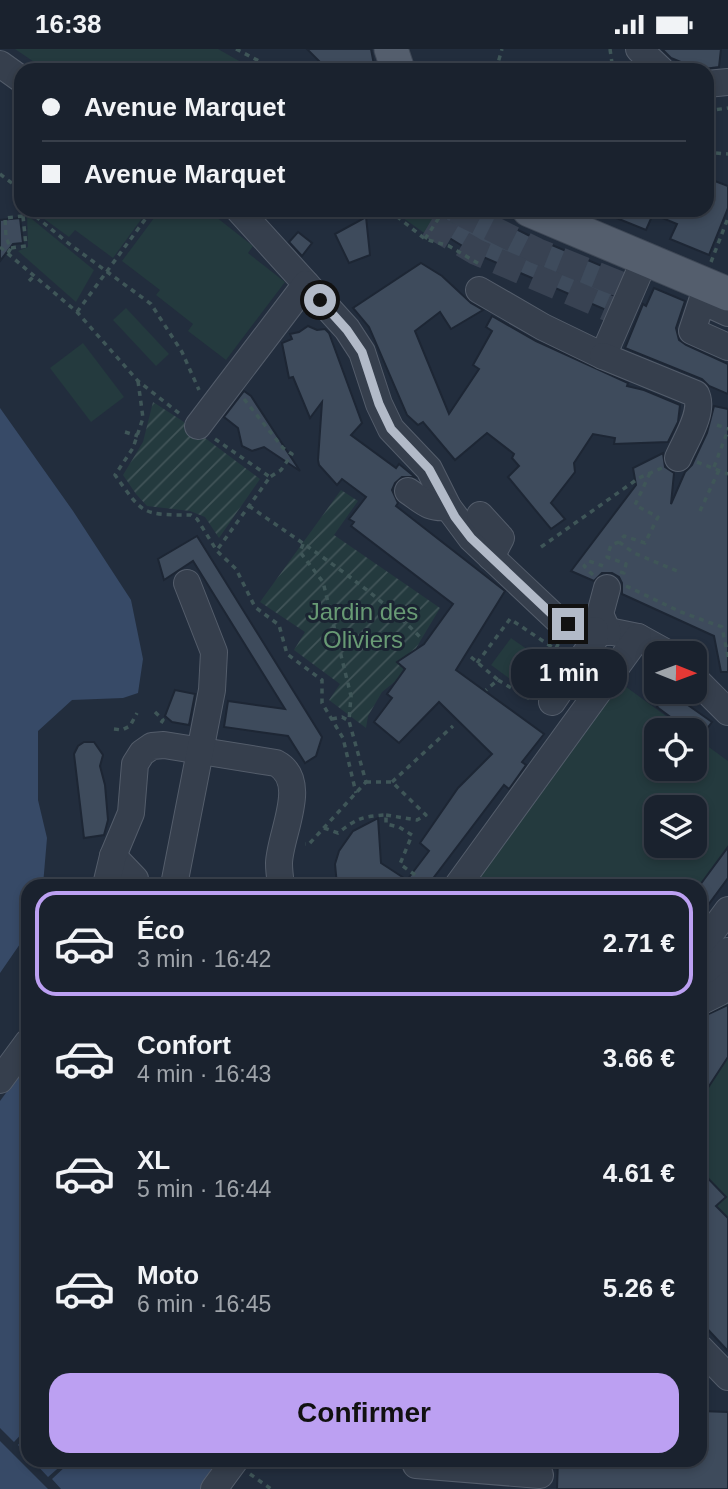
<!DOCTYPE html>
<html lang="fr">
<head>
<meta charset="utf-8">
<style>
	:root { --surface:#1a222e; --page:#272f3a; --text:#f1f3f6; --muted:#9fa4aa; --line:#383f4a; --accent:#bca0f2 }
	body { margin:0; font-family:Arial,sans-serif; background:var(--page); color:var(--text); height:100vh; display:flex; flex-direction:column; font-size:26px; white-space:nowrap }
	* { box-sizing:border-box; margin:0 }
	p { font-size:23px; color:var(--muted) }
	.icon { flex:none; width:38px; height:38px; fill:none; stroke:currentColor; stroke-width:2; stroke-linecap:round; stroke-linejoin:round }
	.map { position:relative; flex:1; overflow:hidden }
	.panel { position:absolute; left:21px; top:830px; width:686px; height:588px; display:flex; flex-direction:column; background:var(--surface); border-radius:21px; box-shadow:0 4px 10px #0003,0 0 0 2px var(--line) }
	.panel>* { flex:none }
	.top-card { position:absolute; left:14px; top:14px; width:700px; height:154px; border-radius:21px; box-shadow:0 4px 10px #0003,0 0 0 2px var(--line); display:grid; align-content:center; height:154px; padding:0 28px; background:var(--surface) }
	.needle { width:46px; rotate:91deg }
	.fabs { position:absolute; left:644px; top:592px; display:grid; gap:14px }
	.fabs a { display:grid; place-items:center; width:63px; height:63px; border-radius:14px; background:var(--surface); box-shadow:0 4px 10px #0003,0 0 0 2px var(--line); font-size:35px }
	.end { position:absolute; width:32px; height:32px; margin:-16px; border:9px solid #b2bac8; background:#111; box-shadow:0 0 0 4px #111 }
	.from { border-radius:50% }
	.bubble { position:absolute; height:49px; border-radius:21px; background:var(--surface); box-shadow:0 4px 10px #0003,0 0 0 2px var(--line); font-size:23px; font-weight:800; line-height:49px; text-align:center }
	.top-card b { display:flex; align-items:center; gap:24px; height:66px; font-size:26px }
	.top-card b+b { border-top:2px solid var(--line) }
	.top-card i { width:18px; height:18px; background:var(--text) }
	ul { padding:12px 0 0; list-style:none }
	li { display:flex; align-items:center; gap:21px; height:105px; margin:0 14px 10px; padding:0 14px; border:4px solid transparent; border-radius:21px }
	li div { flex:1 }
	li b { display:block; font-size:26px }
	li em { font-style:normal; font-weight:800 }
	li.current { border-color:var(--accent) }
	li>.icon { width:63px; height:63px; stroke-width:1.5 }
	.action { display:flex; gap:14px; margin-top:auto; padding:14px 28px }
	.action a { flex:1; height:80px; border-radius:21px; background:var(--accent); color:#111; font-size:28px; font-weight:800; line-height:80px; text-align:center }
	.status { display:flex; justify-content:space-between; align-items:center; height:49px; padding:0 35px; background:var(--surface); direction:ltr }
	.status svg { height:19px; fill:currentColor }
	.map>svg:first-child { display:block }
	.green { fill:#243a3e; fill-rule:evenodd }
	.garden { fill:url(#garden-furrows) }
	.water { fill:#374a67 }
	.pier { fill:#222d3d }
	.building { fill:#3e4b5c; stroke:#1d2634; stroke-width:2 }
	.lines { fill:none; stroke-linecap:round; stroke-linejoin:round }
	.minor-tunnel { stroke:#384252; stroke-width:26; stroke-dasharray:26 13; stroke-linecap:butt }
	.minor-casing { stroke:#545d6b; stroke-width:28 }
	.major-casing { stroke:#3f4856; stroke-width:35 }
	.path { stroke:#3f5658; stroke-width:3.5; stroke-dasharray:5 5; stroke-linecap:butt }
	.minor { stroke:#363f4d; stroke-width:26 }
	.major { stroke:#545e6d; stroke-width:33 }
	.route { stroke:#b2bac8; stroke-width:9 }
	.labels { text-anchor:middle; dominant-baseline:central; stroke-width:6; stroke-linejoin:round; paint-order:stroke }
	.park-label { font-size:24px; fill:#689a74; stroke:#1b2432 }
</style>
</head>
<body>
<div class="status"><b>16:38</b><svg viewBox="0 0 49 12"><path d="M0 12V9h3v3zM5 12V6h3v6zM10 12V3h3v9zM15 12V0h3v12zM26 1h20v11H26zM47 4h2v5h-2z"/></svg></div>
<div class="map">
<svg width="728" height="1440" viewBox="0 0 728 1440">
	<defs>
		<pattern id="garden-furrows" width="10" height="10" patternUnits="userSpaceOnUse" patternTransform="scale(1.75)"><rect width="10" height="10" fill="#243a3e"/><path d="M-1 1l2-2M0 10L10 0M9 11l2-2" fill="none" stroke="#415458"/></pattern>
	</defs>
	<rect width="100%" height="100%" fill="#222d3d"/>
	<g class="green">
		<polygon points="15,0 218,0 255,21 46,21"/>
		<polygon points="32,161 148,161 113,209 75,181 69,188"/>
		<polygon points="160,161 218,161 219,162 216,168 253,197 248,204 285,233 226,311 188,282 193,275 156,246 160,241 122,212"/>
		<polygon points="392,161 440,161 427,186"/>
		<polygon points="27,166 94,221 76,253 18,202 28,198"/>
		<polygon points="126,259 169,305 156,317 113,271"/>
		<polygon points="83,294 124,348 91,373 50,319"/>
		<polygon points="511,589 538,608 518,636 491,616"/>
		<path d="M614 629 685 681H656V719H695V688L728 712V798L700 836H463ZM656 758H695V796H656Z"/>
		<polygon points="728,941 728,1302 700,1272 700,962"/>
	</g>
	<g class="garden">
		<polygon points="153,353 181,371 260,430 219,489 205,468 190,462 147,457 136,445 123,426 143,393"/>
		<polygon points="341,441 358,452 334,486 440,559 397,631 382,643 368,667 366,679 329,651 340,635 294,601 305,583 260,553"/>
	</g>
	<g class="water">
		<polygon points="0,359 73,462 131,551 143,610 138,644 123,649 72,651 38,682 38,751 47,789 43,836 28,836 28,877 20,895 0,924"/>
		<polygon points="28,1014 28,1410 231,1411 209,1440 0,1440 0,1052"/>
	</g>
	<polygon class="pier" points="28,1378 28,1383 18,1396 28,1407 28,1410 37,1411 35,1414 48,1428 64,1414 67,1416 52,1430 61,1440 48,1440 0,1392 0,1379 14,1393"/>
	<g class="building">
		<polygon points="307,0 371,0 375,21 328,21"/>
		<polygon points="662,0 721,0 719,18 704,20 688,16 671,9"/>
		<polygon points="707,129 728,137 728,159 709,206 670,190 677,175 653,165 646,181 599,162 707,161"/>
		<polygon points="451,161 478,161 528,186 621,225 606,261 474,204 438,182"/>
		<polygon points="366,168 370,206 349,214 335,185"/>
		<polygon points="20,169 23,194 13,195 0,212 0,171"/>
		<polygon points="298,183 312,194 302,207 289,193"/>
		<polygon points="421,214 442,227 471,254 483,261 451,280 440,263 415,282 449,365 479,320 473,316 492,282 486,278 492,267 536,292 628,334 627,337 644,341 680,356 678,373 668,393 614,395 615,389 593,385 574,414 575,423 551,454 565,470 551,480 508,428 519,417 512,409 514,405 487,384 455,411 423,373 418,376 407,366 369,278 353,259"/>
		<polygon points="654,239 685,252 676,279 679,291 686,296 728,315 728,345 709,337 702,330 625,299 643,255 646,257"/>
		<polygon points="308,277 317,281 325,280 329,284 362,374 351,386 396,419 399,415 415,428 402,428 395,434 392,441 398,454 396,457 505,542 456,621 544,685 522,713 526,716 509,740 504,736 428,836 337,836 335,815 339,802 353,782 378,769 381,814 407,831 429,802 420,794 458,739 492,705 439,653 399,694 374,673 392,649 387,645 405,620 397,613 424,595 453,555 351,477 354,473 349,470 366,448 342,430 337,436 319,416 318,411 322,353 310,369 293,328 289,329 282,294 292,290 290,285 299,283"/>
		<polygon points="244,342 251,347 300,422 264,398 252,402 242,397 238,379 224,368"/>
		<polygon points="714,357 728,360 728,623 721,623 714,587 622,545 622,534 619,528 612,524 602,524 594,532 571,522 636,436 633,419 663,404 665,418 674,424 671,455 685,423 692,416 707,384"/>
		<polygon points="197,487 322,688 316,707 305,714 288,687 224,678 228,652 285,660 193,512 164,531 158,510"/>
		<polygon points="175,641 195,645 189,676 172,673 165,667"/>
		<polygon points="668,642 712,673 700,689 695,686 695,681 688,681 657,658"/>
		<polygon points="84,693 94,693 103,706 100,717 105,736 108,771 104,786 84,789 74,705 78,697"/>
		<polygon points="728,798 728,829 700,867 700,836"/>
		<polygon points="728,956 728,1008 700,1051 700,969"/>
		<polygon points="700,1121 726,1148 716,1157 728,1169 728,1302 700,1272"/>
		<polygon points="700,1362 728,1363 728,1440 557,1440 558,1410 700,1410"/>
	</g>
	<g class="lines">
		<g class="minor-tunnel">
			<polyline points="455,161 537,202 627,238"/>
			<polyline points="429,175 476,203 617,263"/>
		</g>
		<g class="minor-casing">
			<g id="minor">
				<polyline points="639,0 661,21"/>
				<polyline points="0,15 21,30"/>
				<polyline points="707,35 728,33"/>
				<polyline points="239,161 347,280 362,303 379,355 391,380 429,420 448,458 471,489 559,572 638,588 667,604"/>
				<polyline points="479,241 543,278 603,307 645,210"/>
				<polyline points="728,264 702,252 692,282 728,298"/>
				<path d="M603 307 696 345C705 363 685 392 678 409"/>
				<polyline points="198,377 306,235"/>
				<path d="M408 442C423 452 428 460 448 458"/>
				<polyline points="480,466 501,489 491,508"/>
				<polyline points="607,539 600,565 608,583"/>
				<polyline points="695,630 728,663"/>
				<polyline points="552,653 592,595 595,589 595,581"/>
				<polyline points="113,807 135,830 134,836"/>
				<path d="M106 836 113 807 131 764 135 715 142 704 152 697 164 696 276 714C310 732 280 784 279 814 279 821 280 829 281 836"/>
				<polyline points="174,836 212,641 214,603 187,534"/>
				<polyline points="458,836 638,588"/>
				<polyline points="700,899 728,861"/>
				<polyline points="700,938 728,902"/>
				<polyline points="700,953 720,943 728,936"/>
				<polyline points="0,1031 28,993"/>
				<polyline points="700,1299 728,1328"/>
				<polyline points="416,1416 540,1426"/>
				<polyline points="214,1440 236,1410"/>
			</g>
		</g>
		<g class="major-casing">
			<g id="major">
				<polyline points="391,0 398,21"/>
				<polyline points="529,161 728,245"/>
			</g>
		</g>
		<g class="path">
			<polyline points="236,0 276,21"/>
			<polyline points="610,0 613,21"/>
			<polyline points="496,21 502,0"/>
			<polyline points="707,62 728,59"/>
			<polyline points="707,108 715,104 728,105"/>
			<polyline points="0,125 21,141"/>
			<polyline points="28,161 68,194 151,255 182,303 199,341"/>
			<polyline points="389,161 425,190 449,197 481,216"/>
			<polyline points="483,161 494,168 495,165"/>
			<polyline points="425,190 444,161"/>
			<polyline points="0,198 77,263 138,332 180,365"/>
			<polyline points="11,199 26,197 23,167 25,161"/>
			<polyline points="8,204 11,199 6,189 5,169 23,167"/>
			<polyline points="711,213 728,169"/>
			<polyline points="29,232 35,226"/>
			<polyline points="77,263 152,161"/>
			<path d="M138 332 143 369 133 399 115 426C143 465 141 466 191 466L197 470 217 502 236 520 255 558 279 576 287 605 322 631V654L343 689 356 744"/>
			<polyline points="244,350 283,399 292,405 281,421 270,428"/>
			<polyline points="717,376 728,380"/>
			<polyline points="125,383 138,387"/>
			<polyline points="215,390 270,428 217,501"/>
			<polyline points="697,413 728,425"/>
			<polyline points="714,418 728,381"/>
			<path d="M249 457C305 496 373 540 420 588"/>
			<polyline points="700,462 719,421"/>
			<polyline points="619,493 634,504 677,522"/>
			<polyline points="303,495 300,503 323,533 351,647 349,672 366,733 309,795 305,795"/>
			<polyline points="541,498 639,429 662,419"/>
			<polyline points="620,523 624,524 626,515 607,508 611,496 619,493 624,487 645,494 658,468 635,456 650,424"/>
			<polyline points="593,526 584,517 589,512 603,517"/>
			<polyline points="626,537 681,563 722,578 728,608"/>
			<polyline points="471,608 498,631 486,641"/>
			<polyline points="477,614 510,570 555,600"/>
			<polyline points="498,631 528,649 531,644"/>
			<polyline points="536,634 560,592"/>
			<polyline points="155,663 163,671 161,674"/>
			<polyline points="332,670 342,668 349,672"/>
			<polyline points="114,680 122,681 130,677 137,664"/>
			<polyline points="366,733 392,733 426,766 417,771 386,766"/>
			<polyline points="392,733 453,677"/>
			<path d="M324 779 338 784C356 770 362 767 386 766V775L399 778 412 786 400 815 429 836"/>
			<polyline points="250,1425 271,1440"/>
		</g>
		<use href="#minor" class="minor"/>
		<use href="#major" class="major"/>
	</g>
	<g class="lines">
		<polyline class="route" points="320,251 347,281 362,303 379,355 391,380 429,420 455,468 471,489 559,572 568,575"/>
	</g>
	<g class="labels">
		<g class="park-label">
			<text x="363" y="562">Jardin des<tspan x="363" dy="28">Oliviers</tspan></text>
		</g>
	</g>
</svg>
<div class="fabs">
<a><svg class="needle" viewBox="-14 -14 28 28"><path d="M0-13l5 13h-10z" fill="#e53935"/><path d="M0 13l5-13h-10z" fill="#9fa4aa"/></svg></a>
<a><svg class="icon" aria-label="locate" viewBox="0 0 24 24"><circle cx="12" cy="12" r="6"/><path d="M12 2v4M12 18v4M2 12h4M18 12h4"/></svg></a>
<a><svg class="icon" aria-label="layers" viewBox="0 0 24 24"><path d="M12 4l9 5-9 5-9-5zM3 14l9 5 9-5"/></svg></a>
</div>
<i class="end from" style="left:320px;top:251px"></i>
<i class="end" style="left:568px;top:575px"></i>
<div class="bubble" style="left:511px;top:600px;width:116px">1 min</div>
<div class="top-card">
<b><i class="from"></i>Avenue Marquet</b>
<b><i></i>Avenue Marquet</b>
</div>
<section class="panel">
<ul>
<li class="current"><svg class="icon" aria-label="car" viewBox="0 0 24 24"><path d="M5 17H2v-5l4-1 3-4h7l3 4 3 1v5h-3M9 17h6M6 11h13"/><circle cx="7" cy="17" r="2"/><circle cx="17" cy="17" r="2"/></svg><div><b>Éco</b><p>3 min · 16:42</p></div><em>2.71 €</em></li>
<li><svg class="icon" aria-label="car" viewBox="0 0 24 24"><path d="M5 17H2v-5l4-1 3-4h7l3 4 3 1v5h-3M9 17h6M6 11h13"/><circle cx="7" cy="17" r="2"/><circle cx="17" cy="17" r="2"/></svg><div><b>Confort</b><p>4 min · 16:43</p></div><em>3.66 €</em></li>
<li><svg class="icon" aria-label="car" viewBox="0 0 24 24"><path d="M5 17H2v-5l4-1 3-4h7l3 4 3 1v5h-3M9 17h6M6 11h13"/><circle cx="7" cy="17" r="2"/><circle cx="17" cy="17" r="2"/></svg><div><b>XL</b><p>5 min · 16:44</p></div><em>4.61 €</em></li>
<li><svg class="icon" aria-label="car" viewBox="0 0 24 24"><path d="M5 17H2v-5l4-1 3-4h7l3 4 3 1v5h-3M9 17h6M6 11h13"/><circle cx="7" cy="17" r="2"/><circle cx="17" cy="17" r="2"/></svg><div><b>Moto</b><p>6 min · 16:45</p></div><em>5.26 €</em></li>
</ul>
<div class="action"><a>Confirmer</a></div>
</section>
</div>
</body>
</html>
